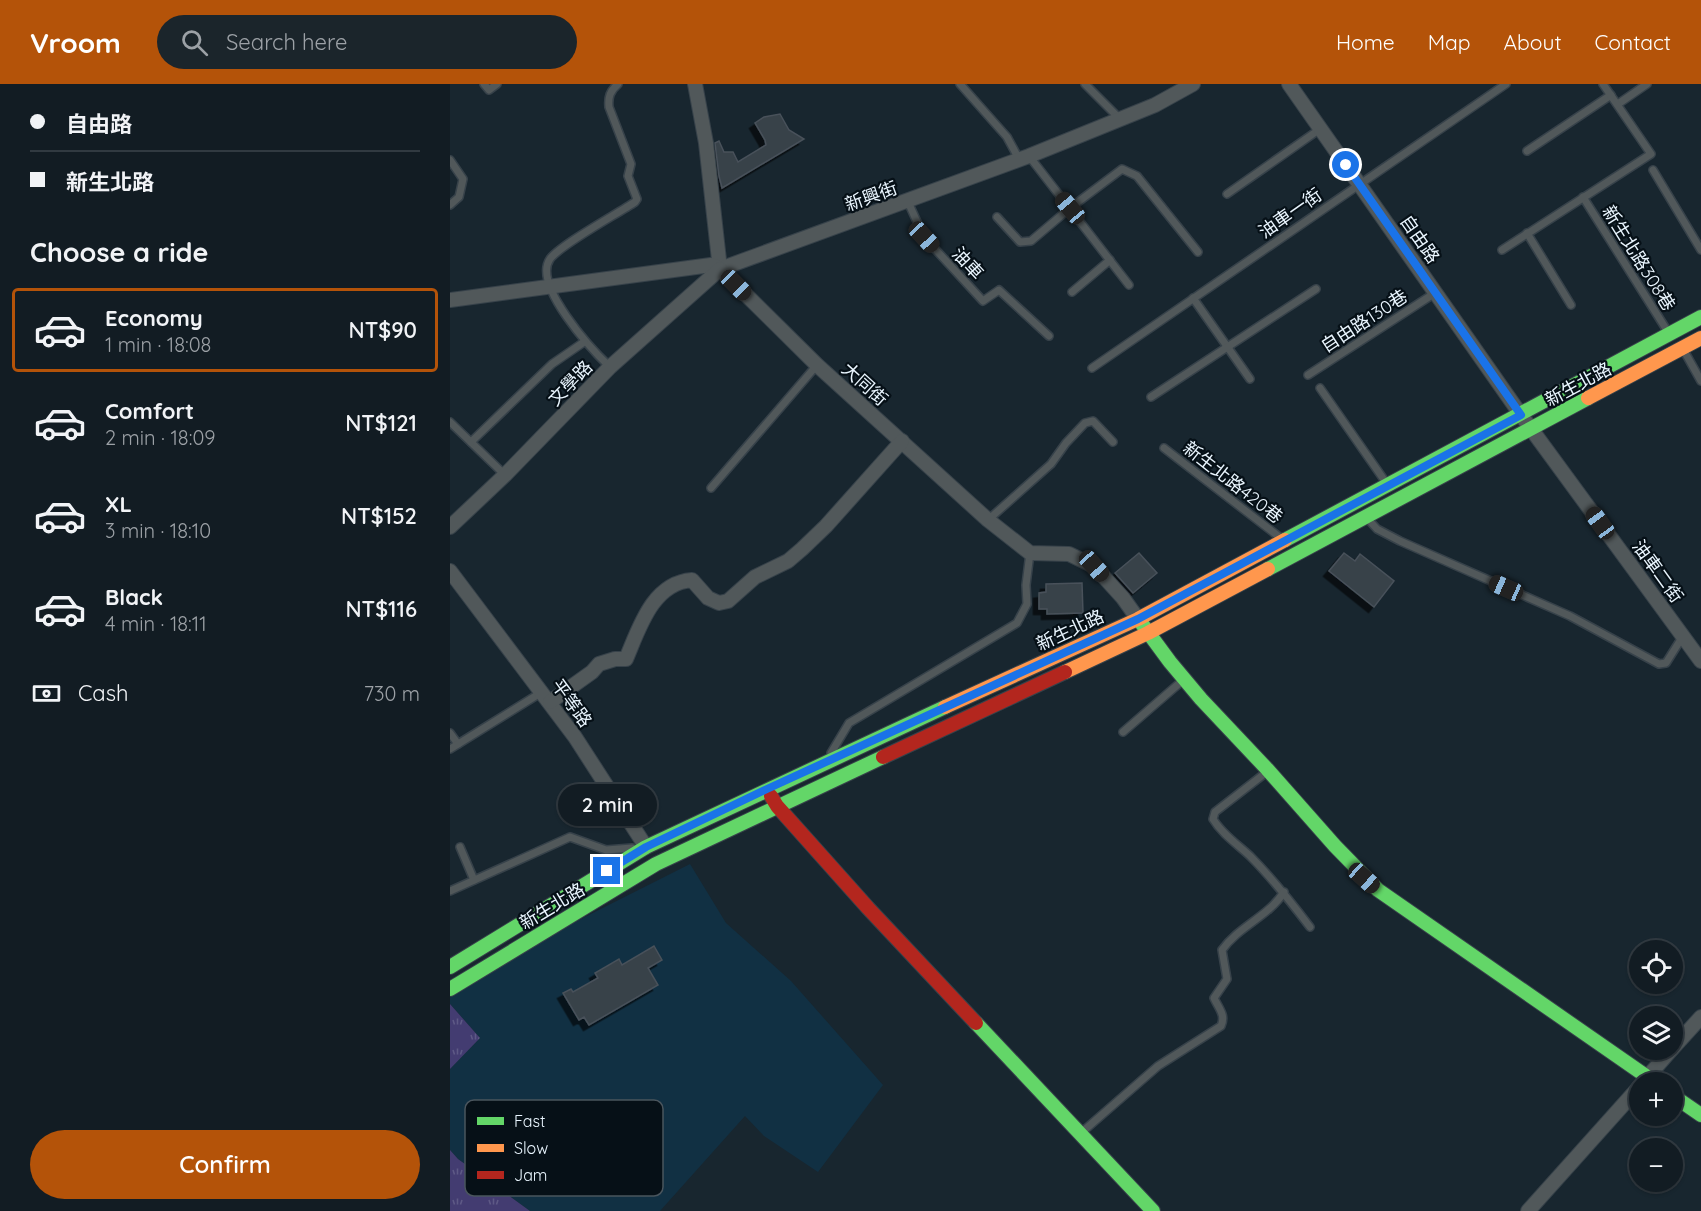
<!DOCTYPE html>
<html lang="en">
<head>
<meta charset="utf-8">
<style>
	:root { --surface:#121c23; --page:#1b252b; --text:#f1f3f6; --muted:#9ca1a6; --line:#313a41; --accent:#b45309 }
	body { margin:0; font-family:Quicksand,"Noto Sans TC",sans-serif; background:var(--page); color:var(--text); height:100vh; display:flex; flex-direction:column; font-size:22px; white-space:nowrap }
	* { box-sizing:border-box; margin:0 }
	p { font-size:20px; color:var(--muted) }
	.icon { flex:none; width:33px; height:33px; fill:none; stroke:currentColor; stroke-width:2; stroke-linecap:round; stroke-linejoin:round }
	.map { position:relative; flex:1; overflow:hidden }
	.side { display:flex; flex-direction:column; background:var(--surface); width:450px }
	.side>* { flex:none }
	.hud { display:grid; align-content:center; height:132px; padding:0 30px; background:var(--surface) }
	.tools { position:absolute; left:1179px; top:856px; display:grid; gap:12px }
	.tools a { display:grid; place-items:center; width:54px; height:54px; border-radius:50%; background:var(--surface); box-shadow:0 2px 4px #0004,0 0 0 2px var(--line); font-size:30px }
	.end { position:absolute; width:27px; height:27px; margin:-14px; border:8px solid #1a73e8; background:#fff; box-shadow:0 0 0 3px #fff }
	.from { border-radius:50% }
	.bubble { position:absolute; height:42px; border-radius:21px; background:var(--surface); box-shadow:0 2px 4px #0004,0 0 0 2px var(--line); font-size:20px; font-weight:600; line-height:42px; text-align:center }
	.car { position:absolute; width:18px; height:36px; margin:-18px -9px; border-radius:8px; box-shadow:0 0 4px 2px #0007; background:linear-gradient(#222 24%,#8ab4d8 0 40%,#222 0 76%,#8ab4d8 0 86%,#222 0) }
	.hud b { display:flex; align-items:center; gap:21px; height:57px; font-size:22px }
	.hud b+b { border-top:2px solid var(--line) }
	.hud i { width:15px; height:15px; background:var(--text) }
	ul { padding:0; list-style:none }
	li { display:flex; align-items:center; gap:18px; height:84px; margin:0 12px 9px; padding:0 18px; border:3px solid transparent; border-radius:6px }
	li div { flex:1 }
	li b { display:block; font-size:22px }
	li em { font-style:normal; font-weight:600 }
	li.current { border-color:var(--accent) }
	li>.icon { width:54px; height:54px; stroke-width:1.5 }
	h2 { padding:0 30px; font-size:27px; line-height:72px }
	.pay { display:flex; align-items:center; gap:15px; height:66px; padding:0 30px; font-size:22px }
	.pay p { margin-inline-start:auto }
	.action { display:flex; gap:12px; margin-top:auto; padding:12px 30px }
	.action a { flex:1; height:69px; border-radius:36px; background:var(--accent); color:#fff; font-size:24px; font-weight:600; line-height:69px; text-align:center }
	header { display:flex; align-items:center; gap:36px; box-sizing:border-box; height:84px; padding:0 30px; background:var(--accent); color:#fff }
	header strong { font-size:28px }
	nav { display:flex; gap:33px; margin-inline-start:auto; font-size:21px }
	.search { width:420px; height:54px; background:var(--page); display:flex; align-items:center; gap:15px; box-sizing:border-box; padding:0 21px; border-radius:33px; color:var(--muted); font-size:22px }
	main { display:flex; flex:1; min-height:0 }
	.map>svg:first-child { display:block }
	.built { fill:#113043 }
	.grass { fill:url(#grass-tufts) }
	.building { fill:#38424a; stroke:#48515a; stroke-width:1.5; filter:url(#shadow) }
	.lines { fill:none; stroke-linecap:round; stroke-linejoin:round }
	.lane-casing { stroke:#37424a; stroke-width:10 }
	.street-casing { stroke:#37424a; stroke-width:16 }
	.fast-casing { stroke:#37424a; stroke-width:16 }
	.slow-casing { stroke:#37424a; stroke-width:16 }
	.jam-casing { stroke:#37424a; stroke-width:16 }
	.lane { stroke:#51585a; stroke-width:7 }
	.street { stroke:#51585a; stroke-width:14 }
	.fast { stroke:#63d668; stroke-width:14 }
	.slow { stroke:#ff974d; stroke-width:14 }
	.jam { stroke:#b3261e; stroke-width:14 }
	.route { stroke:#1a73e8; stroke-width:8 }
	.labels { text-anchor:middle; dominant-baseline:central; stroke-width:4.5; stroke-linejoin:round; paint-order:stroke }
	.street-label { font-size:18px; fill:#eaf6ff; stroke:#061017 }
	.key { fill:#061017; stroke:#4a555d; stroke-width:1.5 }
	.key-label { font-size:16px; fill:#eaf6ff }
</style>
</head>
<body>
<header>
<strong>Vroom</strong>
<div class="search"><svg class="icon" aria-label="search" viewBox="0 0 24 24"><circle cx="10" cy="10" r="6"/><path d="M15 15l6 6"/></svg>Search here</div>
<nav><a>Home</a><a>Map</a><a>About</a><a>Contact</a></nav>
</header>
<main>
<section class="side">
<div class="hud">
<b><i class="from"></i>自由路</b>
<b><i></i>新生北路</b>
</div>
<h2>Choose a ride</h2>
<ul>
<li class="current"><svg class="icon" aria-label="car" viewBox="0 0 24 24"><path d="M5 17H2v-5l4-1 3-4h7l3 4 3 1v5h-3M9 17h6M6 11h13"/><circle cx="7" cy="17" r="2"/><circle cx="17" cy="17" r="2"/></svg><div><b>Economy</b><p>1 min · 18:08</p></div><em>NT$90</em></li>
<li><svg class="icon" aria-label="car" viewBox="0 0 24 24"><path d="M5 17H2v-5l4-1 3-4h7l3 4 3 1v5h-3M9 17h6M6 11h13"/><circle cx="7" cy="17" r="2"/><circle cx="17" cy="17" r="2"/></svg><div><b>Comfort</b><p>2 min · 18:09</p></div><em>NT$121</em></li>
<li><svg class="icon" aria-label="car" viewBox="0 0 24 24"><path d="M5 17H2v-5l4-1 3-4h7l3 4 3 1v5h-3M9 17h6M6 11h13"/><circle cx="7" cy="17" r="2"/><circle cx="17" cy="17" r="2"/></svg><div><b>XL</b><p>3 min · 18:10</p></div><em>NT$152</em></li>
<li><svg class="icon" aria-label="car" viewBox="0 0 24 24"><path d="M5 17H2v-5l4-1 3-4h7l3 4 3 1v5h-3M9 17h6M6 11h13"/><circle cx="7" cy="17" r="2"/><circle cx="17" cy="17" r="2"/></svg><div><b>Black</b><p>4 min · 18:11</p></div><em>NT$116</em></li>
</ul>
<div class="pay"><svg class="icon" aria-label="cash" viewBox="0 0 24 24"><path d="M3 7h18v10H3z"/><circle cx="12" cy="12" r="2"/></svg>Cash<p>730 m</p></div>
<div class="action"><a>Confirm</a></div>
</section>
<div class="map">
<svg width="1251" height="1127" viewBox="0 0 1251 1127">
	<defs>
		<pattern id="grass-tufts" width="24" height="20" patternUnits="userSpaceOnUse" patternTransform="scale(1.5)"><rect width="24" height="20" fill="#433c71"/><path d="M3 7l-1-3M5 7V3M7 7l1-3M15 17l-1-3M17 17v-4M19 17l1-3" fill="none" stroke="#5e5986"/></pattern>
		<filter id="shadow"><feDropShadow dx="-5.5" dy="5.5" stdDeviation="0" flood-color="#0009"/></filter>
	</defs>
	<rect width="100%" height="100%" fill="#18262f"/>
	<polygon class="built" points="240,780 276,839 341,897 433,1001 368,1088 314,1052 295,1032 210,1127 80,1127 8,1075 0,1066 0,985 30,954 0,920 0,901"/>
	<g class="grass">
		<polygon points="0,920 30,954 0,985"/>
		<polygon points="0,1066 8,1075 80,1127 0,1127"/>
	</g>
	<g class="building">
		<polygon points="330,30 339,46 354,55 272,104 269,92 265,59 269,57 274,68 283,68 288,78 316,61 315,56 305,39 314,33"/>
		<polygon points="689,469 707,489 683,509 665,489"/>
		<polygon points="894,469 905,477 910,470 944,497 924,523 879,487"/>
		<polygon points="632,499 633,529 597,530 597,525 589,525 589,509 596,508 596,500"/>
		<polygon points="204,862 212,876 198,884 208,901 139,941 134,933 129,936 113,909 121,905 123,908 148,894 145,889 169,875 172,881"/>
	</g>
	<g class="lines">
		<g class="lane-casing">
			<g id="lane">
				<polyline points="34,0 39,6 47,0"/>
				<polyline points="510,0 557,53 569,75"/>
				<polyline points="635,0 669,34"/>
				<polyline points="1168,20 1197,0"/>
				<polyline points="1077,67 1161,11"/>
				<polyline points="579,72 679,201"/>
				<polyline points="0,76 13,95 9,113 0,121"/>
				<polyline points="1203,86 1251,166"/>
				<polyline points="777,110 870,45"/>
				<polyline points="1133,113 1218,248"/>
				<polyline points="458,118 474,153 533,217 549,206 599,252"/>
				<polyline points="547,133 570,158 581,157 620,124 672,85 687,92 748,168"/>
				<polyline points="1077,149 1121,221"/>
				<polyline points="1052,166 1201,70 1153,0"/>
				<polyline points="622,208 660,176"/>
				<polyline points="743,214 800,295"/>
				<polyline points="1233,265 1251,297"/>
				<path d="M160 283C142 266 82 201 100 175 110 161 167 130 185 118L187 115 178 92 181 80 159 23C158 13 160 7 168 0"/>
				<polyline points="642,284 1056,0"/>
				<polyline points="858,291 985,209"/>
				<polyline points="870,304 937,400"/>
				<polyline points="701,313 866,205"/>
				<polyline points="0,338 55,391"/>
				<polyline points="21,358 102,280 134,258"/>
				<polyline points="714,364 832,455"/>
				<polyline points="261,404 367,281"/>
				<polyline points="917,434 927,445 950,457 1120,532 1209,580 1216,579 1233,552"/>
				<polyline points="538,436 601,380 616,359 635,339 643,337 663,358"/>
				<polyline points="673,648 732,597"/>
				<polyline points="0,649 8,660"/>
				<polyline points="0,665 92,608"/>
				<polyline points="381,669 399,639 567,539 577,520 576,501 580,469"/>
				<path d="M818 687 765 728 763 735C772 750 787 760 800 772 822 794 841 818 860 843"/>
				<polyline points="10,763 24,796"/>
				<polyline points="0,807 120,753 156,766 182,764"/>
				<path d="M631 1049 708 982 771 942C776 931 769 925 764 914L777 895 772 866C789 842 818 833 834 808"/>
			</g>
		</g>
		<g class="street-casing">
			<g id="street">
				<polyline points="245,0 256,59 270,185 367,281 538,436 580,469 619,470 644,482 673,514 688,535"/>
				<polyline points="839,0 1071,331 1251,577"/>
				<polyline points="0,216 261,181 270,185 579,72 705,21 743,0"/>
				<polyline points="0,443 55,391 160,283 270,185"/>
				<polyline points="0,487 125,653 196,763"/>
				<path d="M100 618 142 588 149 580 165 575H176C189 545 202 499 242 496L258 514 269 519 278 517 305 493 338 477 352 465 376 442 452 357"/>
				<polyline points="1222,965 1251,933"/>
				<polyline points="1193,998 1221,966"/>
				<polyline points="1078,1127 1190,1002"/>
			</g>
		</g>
		<g class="fast-casing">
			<g id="fast">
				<polyline points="835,456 1251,233"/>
				<polyline points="818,485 1138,314"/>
				<polyline points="692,540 720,578 751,615 817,685 885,762 928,806 1206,999"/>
				<polyline points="0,883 196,763 495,623"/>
				<polyline points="0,905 206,780 433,673"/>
				<polyline points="526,939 703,1127"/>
				<polyline points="1222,1011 1251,1031"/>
			</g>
		</g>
		<g class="slow-casing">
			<g id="slow">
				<polyline points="1138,314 1251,254"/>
				<polyline points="615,588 698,549 818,485"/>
				<polyline points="495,623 688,535 835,456"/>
			</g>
		</g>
		<g class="jam-casing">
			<g id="jam">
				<polyline points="433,673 615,588"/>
				<polyline points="321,712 327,722 418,824 526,939"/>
			</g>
		</g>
		<use href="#lane" class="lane"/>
		<use href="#street" class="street"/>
		<use href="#fast" class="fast"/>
		<use href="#slow" class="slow"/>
		<use href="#jam" class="jam"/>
	</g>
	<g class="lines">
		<polyline class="route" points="157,787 196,763 317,705 688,535 1071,331 896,81"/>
	</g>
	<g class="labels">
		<g class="street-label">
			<text transform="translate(421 112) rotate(-20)">新興街</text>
			<text transform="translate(840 129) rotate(-35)">油車一街</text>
			<text transform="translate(970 155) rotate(55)">自由路</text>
			<text transform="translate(1189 174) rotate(58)">新生北路308巷</text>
			<text transform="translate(518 179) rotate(47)">油車</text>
			<text transform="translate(914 237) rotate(-33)">自由路130巷</text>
			<text transform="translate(120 299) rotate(-46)">文學路</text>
			<text transform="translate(415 300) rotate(42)">大同街</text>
			<text transform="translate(1128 300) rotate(-28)">新生北路</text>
			<text transform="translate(783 398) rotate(38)">新生北路420巷</text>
			<text transform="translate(1208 487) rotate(54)">油車二街</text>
			<text transform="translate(620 546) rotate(-25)">新生北路</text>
			<text transform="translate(122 619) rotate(54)">平等路</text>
			<text transform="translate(102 822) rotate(-31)">新生北路</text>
		</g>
	</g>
	<rect x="15" y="1016" width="198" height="96" rx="9" class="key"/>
	<rect x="27" y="1033" width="27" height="8" fill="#63d668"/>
	<rect x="27" y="1060" width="27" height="8" fill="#ff974d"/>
	<rect x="27" y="1087" width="27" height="8" fill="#b3261e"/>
	<g class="key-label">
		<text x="64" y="1043">Fast</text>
		<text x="64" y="1070">Slow</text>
		<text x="64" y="1097">Jam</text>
	</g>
</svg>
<div class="tools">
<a><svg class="icon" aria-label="locate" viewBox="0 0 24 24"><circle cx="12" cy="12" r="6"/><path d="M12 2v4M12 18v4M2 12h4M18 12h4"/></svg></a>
<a><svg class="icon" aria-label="layers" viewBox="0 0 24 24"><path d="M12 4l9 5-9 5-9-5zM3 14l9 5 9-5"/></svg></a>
<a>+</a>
<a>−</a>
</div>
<i class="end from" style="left:896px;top:81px"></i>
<i class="end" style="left:157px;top:787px"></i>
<div class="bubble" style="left:108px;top:700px;width:99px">2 min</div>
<i class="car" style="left:620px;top:124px;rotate:320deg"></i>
<i class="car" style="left:474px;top:153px;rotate:137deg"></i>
<i class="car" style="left:286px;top:201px;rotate:135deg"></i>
<i class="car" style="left:1150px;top:439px;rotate:324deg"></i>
<i class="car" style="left:644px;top:482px;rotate:138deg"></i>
<i class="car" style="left:1056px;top:504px;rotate:294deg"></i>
<i class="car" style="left:914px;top:794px;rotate:132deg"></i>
</div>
</main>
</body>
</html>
